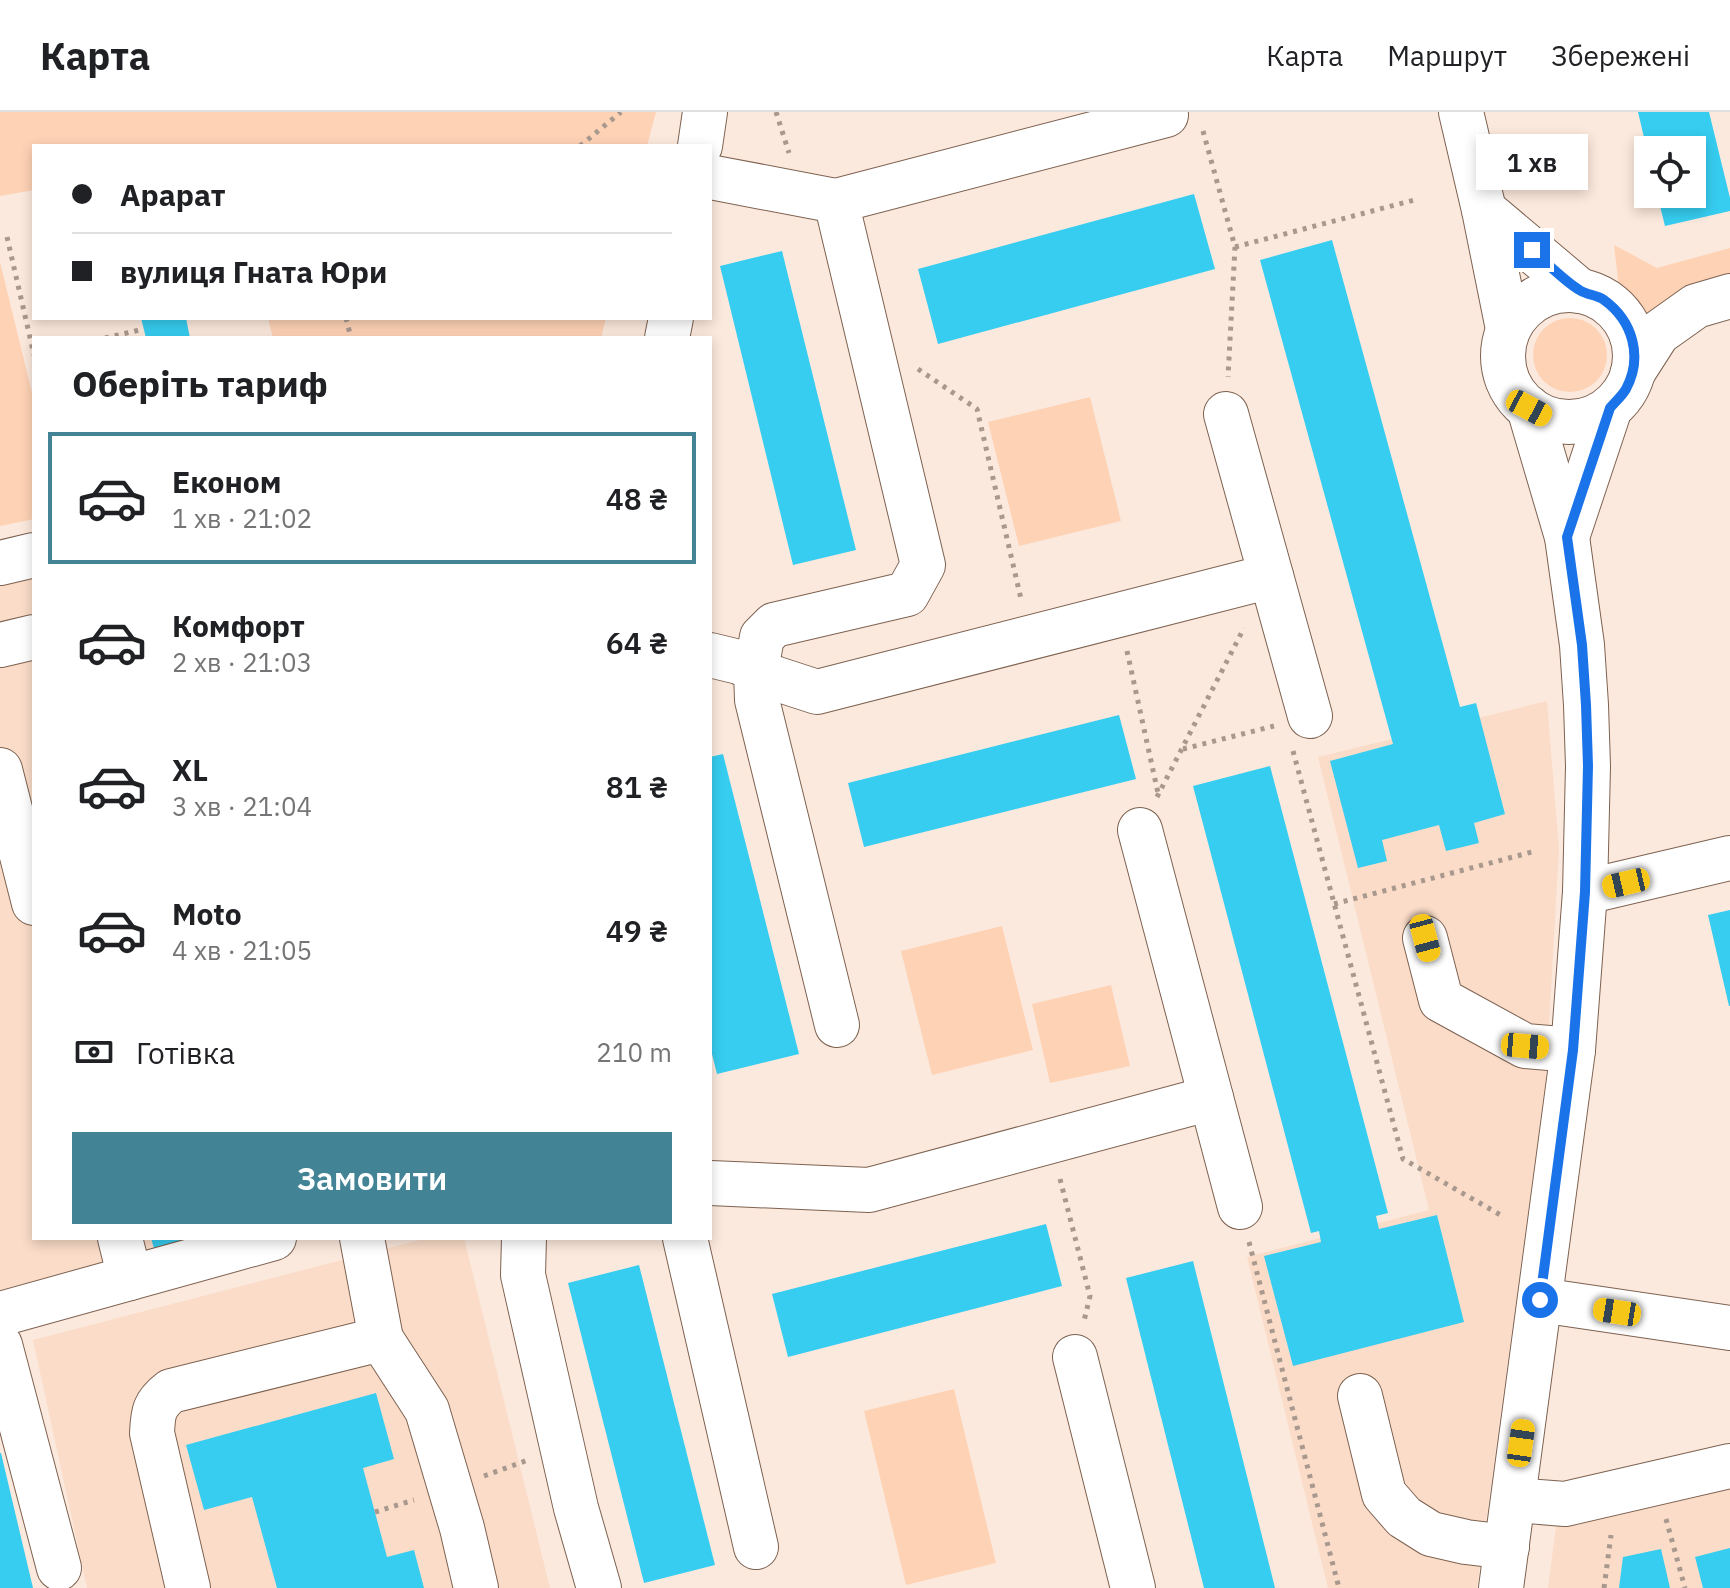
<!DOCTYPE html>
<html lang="uk">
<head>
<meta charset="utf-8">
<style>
	:root { --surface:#fff; --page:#f6f6f6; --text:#202124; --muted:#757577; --line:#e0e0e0; --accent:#428395 }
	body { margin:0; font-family:"IBM Plex Sans",sans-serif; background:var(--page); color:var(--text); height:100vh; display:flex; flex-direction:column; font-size:30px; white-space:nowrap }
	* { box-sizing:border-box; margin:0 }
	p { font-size:26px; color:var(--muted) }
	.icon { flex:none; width:44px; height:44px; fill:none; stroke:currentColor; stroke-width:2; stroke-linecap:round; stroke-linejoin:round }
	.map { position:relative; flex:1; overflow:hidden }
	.details { position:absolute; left:32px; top:224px; width:680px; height:904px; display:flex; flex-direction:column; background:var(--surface); border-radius:0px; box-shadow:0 4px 12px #0003 }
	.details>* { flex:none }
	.guide { position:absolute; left:32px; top:32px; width:680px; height:176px; border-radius:0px; box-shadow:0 4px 12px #0003; display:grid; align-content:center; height:176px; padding:0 40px; background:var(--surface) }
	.buttons { position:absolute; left:1634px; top:24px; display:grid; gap:16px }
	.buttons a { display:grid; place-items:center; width:72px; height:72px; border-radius:0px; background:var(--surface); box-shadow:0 4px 12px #0003; font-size:40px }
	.end { position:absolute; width:36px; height:36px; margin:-18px; border:10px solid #1a73e8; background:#fff; box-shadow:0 0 0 4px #fff }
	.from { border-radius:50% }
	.bubble { position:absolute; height:56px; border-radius:0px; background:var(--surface); box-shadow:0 4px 12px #0003; font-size:26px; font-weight:600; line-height:56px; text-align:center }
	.car { position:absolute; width:24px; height:48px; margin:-24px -12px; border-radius:10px; box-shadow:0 0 6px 2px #0007; background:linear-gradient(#f5c518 24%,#345 0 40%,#f5c518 0 76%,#345 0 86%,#f5c518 0) }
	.guide b { display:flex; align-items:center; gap:28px; height:76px; font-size:30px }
	.guide b+b { border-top:2px solid var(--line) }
	.guide i { width:20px; height:20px; background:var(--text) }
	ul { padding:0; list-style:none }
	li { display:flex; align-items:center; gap:24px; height:132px; margin:0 16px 12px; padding:0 24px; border:4px solid transparent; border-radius:0px }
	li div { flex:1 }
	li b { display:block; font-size:30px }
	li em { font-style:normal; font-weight:600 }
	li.current { border-color:var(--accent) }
	li>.icon { width:72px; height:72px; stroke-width:1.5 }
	h2 { padding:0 40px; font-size:36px; line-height:96px }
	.pay { display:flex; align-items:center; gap:20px; height:88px; padding:0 40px; font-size:30px }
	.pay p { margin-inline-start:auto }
	.primary-button { display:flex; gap:16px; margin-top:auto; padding:16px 40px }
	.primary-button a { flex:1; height:92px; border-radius:0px; background:var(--accent); color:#fff; font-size:32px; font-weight:600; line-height:92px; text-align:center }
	header { display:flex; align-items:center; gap:48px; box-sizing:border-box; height:112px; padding:0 40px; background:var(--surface); border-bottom:2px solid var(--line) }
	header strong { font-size:38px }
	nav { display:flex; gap:44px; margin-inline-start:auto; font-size:28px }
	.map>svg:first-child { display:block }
	.built { fill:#fadcc8 }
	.green { fill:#fed2b5 }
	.building { fill:#36cdf0 }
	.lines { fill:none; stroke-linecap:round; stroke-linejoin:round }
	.minor-casing { stroke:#7d6251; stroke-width:46 }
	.path { stroke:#a8988e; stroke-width:5; stroke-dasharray:4 6; stroke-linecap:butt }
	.minor { stroke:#fff; stroke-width:44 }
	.route { stroke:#1a73e8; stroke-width:10 }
</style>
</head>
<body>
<header>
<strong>Карта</strong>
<nav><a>Карта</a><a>Маршрут</a><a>Збережені</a></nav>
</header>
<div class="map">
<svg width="1730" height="1476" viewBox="0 0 1730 1476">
	<rect width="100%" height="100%" fill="#fce9dd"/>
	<g class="built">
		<polygon points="34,443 34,1126 274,1126 0,1202 0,451"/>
		<polygon points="1547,589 1559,737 1546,967 1477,1476 1328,1476 1247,1145 1429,1098 1318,645"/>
		<polygon points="427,1126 464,1126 550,1476 87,1476 33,1228"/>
		<polygon points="1730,1366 1730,1476 1548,1476 1557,1407"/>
	</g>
	<g class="green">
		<polygon points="0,0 656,0 647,34 34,34 34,78 0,84"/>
		<polygon points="1614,133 1657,156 1730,136 1730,179 1639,234 1633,213 1621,193"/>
		<polygon points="0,150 34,289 34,407 0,414"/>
		<circle cx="1570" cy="243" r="37"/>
		<polygon points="268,206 606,206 601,226 273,226"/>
		<polygon points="1090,285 1121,409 1019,434 988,310"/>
		<polygon points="1002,814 1033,938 932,963 901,839"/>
		<polygon points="1111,873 1130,954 1050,971 1032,892"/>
		<polygon points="954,1277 996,1451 906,1473 864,1299"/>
	</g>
	<g class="building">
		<polygon points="1638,0 1709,0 1730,86 1730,99 1665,114 1657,82 1692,82 1692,38 1647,38"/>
		<polygon points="1194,82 1215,157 938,232 918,157"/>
		<polygon points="1332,128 1460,595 1476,591 1505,702 1474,711 1479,731 1446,739 1439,713 1382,728 1387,749 1358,756 1330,649 1393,632 1260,148"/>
		<polygon points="782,139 856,438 793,453 720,154"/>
		<polygon points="141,206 186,206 190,226 146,226"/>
		<polygon points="1119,603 1136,667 864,735 848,671"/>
		<polygon points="723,642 799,942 717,962 710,934 710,645"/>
		<polygon points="1270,654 1388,1101 1376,1104 1379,1117 1437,1103 1464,1210 1293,1254 1264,1144 1321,1130 1319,1119 1311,1121 1193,674"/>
		<polygon points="1730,798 1730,894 1729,894 1708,803"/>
		<polygon points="1046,1112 1062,1174 788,1245 772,1182"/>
		<polygon points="151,1126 205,1126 157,1147"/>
		<polygon points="1193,1149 1275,1476 1204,1476 1126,1166"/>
		<polygon points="639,1153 715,1453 644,1471 568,1171"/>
		<polygon points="376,1281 394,1347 363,1356 387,1445 414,1438 424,1476 277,1476 252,1385 204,1398 186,1333"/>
		<polygon points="0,1341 1,1341 33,1476 0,1476"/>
		<polygon points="1730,1436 1730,1476 1703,1476 1695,1445"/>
		<polygon points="1661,1437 1670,1476 1619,1476 1623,1445"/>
	</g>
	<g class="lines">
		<g class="minor-casing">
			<g id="minor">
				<polyline points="1461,0 1484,98 1508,217"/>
				<polyline points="700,34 705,0"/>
				<polyline points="710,65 836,89 1166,3"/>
				<polyline points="836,89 923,453 907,482 774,513 762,525 756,558 757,588 837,913"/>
				<polyline points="1484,98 1580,179"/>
				<circle cx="1569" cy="244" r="66"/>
				<polyline points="667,226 671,206"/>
				<polyline points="1633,260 1658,221 1696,194 1730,184"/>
				<polyline points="1226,302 1310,604"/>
				<polyline points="1567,425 1610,296"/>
				<polyline points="0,451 34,443"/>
				<polyline points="0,533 34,525"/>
				<polyline points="710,543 739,550 774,566 817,580 1271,464"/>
				<polyline points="0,658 34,791"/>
				<polyline points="1140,718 1240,1095"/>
				<polyline points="1585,780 1730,746"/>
				<polyline points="1425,826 1441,888 1525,934 1573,938"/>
				<polyline points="710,1071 869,1078 1211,986"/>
				<polyline points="120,1126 130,1166"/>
				<polyline points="362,1126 381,1227"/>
				<polyline points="524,1126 523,1163 576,1396 599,1476"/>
				<polyline points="685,1126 756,1435"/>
				<polyline points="1540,1188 1730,1216"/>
				<polyline points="0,1202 274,1126"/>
				<polyline points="0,1233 59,1456"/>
				<polyline points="1075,1245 1133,1476"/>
				<polyline points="1360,1284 1384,1382 1404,1405 1431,1422 1466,1430 1507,1435"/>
				<polyline points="1514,1388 1565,1392 1730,1354"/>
				<path d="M188 1476 152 1321C153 1300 154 1292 171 1279L381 1227 427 1298 462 1416 476 1476"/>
				<polyline points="1501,1476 1573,938 1585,780 1588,654 1586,593 1582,533 1567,425 1529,296"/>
			</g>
		</g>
		<g class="path">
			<polyline points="776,0 789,41"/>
			<polyline points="1203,19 1235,135 1228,265"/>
			<polyline points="580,34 621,0"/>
			<polyline points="7,125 34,243"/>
			<polyline points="1235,135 1418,87"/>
			<polyline points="346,206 351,226"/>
			<polyline points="105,226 144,217"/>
			<polyline points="918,257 977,297 1021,487"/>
			<polyline points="1127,539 1158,681"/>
			<polyline points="1183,637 1274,614"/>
			<polyline points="1293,639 1403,1047 1504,1105"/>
			<polyline points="1157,685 1244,516"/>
			<polyline points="1334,792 1532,740"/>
			<polyline points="1060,1067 1090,1184 1084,1209"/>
			<polyline points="1249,1130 1339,1476"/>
			<polyline points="484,1364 528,1348"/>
			<polyline points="375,1400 414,1388"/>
			<polyline points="1666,1407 1685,1476"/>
			<polyline points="1604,1476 1611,1423"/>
		</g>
		<use href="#minor" class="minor"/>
	</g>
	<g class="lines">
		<path class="route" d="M1532 138C1546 150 1565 170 1581 179 1588 183 1597 183 1604 188 1633 209 1643 245 1626 277 1622 284 1615 290 1610 296L1567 425 1582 533 1586 593 1588 654 1585 780 1573 938 1540 1188"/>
	</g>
</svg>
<div class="buttons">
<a><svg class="icon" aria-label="locate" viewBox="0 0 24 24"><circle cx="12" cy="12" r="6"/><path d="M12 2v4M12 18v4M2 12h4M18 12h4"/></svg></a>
</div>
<i class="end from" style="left:1540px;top:1188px"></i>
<i class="end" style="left:1532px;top:138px"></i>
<div class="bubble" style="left:1476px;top:22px;width:112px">1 хв</div>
<i class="car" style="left:1529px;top:296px;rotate:118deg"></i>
<i class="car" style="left:1626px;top:771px;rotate:257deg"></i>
<i class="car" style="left:1425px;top:826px;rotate:165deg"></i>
<i class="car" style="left:1525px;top:934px;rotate:95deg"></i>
<i class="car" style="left:1617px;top:1200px;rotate:279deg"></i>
<i class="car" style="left:1521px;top:1331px;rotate:8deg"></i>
<div class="guide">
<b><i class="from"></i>Арарат</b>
<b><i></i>вулиця Гната Юри</b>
</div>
<section class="details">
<h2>Оберіть тариф</h2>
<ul>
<li class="current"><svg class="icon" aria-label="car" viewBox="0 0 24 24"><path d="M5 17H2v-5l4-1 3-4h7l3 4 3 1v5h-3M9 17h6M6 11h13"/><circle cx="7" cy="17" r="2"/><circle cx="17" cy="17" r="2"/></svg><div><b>Економ</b><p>1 хв · 21:02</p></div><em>48 ₴</em></li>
<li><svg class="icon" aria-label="car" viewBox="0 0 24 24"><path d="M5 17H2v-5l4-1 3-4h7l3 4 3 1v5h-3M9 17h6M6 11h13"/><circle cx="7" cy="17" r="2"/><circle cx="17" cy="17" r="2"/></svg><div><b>Комфорт</b><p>2 хв · 21:03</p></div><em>64 ₴</em></li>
<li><svg class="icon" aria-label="car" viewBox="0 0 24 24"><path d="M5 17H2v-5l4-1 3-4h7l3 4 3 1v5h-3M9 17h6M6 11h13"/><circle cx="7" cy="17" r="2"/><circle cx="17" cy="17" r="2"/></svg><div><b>XL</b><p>3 хв · 21:04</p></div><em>81 ₴</em></li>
<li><svg class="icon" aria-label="car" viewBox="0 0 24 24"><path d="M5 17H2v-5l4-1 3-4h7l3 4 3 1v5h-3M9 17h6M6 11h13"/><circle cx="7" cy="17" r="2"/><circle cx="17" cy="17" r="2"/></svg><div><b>Moto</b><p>4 хв · 21:05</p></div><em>49 ₴</em></li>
</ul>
<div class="pay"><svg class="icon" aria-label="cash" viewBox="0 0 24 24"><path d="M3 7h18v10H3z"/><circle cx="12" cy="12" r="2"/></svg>Готівка<p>210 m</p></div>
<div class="primary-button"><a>Замовити</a></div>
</section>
</div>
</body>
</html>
